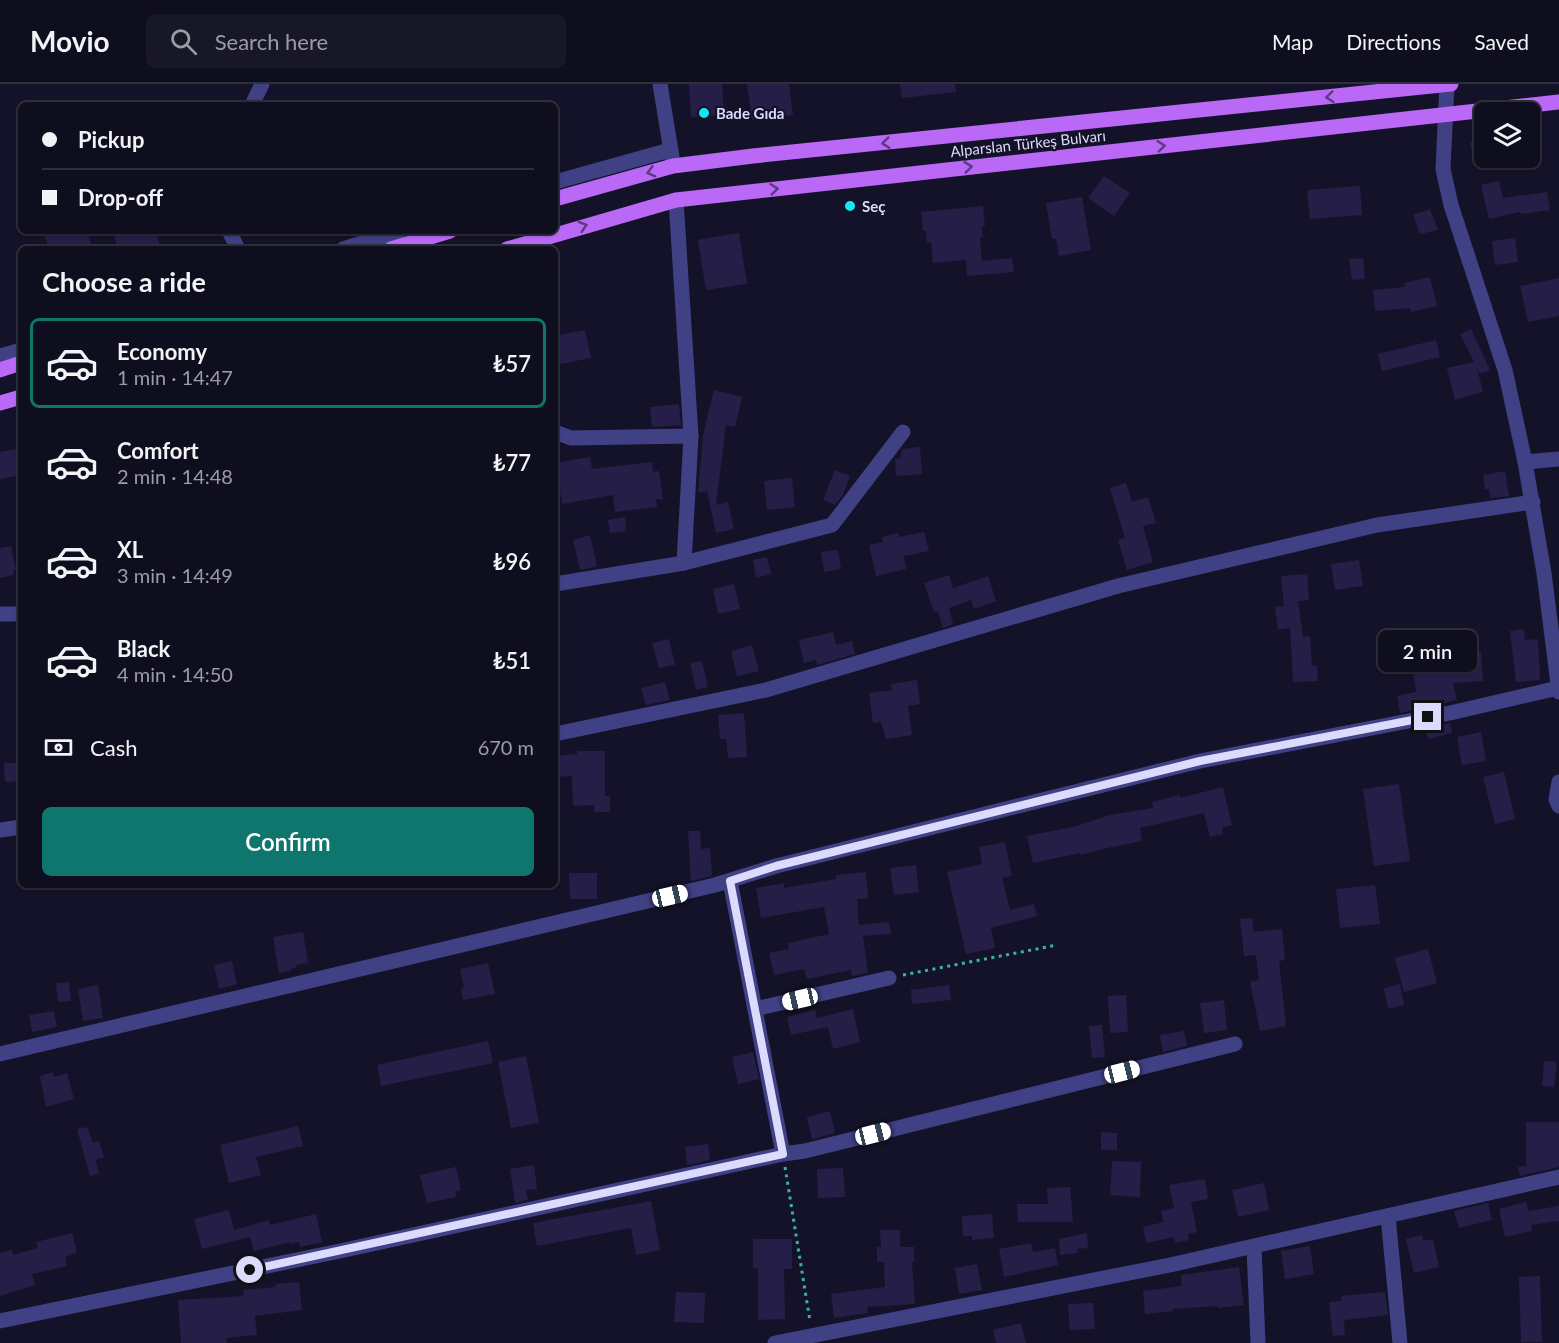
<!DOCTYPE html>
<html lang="en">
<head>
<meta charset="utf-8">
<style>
	:root { --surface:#0f0e1e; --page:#181727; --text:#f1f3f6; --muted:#9b9ca4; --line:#2f2e3c; --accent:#0f766e }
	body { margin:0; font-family:Lato,sans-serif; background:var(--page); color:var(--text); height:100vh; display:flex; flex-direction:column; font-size:22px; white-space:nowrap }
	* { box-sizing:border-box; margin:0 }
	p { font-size:20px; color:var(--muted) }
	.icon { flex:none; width:33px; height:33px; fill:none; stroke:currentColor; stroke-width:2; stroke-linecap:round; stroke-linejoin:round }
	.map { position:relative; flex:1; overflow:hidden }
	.panel { position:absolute; left:18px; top:162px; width:540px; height:642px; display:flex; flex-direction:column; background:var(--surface); border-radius:9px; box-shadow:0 2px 4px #0004,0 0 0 2px var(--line) }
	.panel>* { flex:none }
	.guide { position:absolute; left:18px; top:18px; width:540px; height:132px; border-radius:9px; box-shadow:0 2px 4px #0004,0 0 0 2px var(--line); display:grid; align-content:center; height:132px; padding:0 24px; background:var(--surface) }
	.controls { position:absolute; left:1474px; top:18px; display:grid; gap:12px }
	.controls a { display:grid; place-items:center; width:66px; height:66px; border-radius:9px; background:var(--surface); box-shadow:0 2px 4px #0004,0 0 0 2px var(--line); font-size:30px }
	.end { position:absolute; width:27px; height:27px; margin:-14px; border:8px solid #dddbfd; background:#111; box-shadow:0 0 0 3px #111 }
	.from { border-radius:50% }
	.bubble { position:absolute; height:42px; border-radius:9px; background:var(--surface); box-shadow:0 2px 4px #0004,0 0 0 2px var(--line); font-size:20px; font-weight:600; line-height:42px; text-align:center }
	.car { position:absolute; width:18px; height:36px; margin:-18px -9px; border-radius:8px; box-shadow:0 0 4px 2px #0007; background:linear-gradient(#fff 24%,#345 0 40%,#fff 0 76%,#345 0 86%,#fff 0) }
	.guide b { display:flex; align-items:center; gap:21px; height:57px; font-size:22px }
	.guide b+b { border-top:2px solid var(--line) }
	.guide i { width:15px; height:15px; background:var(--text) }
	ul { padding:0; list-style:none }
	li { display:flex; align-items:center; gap:18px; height:90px; margin:0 12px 9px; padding:0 12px; border:3px solid transparent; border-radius:9px }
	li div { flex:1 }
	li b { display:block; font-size:22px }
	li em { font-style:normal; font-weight:600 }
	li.on { border-color:var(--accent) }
	li>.icon { width:54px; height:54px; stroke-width:1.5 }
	h2 { padding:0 24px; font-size:27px; line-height:72px }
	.pay { display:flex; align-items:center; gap:15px; height:66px; padding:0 24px; font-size:22px }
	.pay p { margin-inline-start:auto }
	.action { display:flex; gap:12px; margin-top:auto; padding:12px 24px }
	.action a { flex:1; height:69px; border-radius:9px; background:var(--accent); color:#fff; font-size:24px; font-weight:600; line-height:69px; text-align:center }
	header { display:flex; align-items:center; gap:36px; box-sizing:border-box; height:84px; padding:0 30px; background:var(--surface); border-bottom:2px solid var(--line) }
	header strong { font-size:28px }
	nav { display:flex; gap:33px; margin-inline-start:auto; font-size:21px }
	.search { width:420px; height:54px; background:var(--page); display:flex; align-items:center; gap:15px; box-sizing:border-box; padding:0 21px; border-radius:9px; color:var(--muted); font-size:22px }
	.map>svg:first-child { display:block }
	.building { fill:#251f48 }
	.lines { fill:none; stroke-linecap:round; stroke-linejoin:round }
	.path { stroke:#38b4a6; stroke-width:3; stroke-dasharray:3 4.5; stroke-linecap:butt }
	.minor { stroke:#404184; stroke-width:15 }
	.major { stroke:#ba69f6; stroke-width:15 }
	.oneway { stroke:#5f3985 }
	.route { stroke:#dddbfd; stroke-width:8 }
	.poi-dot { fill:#13e7f1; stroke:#141228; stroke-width:2 }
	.labels { text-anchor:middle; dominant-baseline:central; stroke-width:4.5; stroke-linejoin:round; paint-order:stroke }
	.poi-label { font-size:15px; font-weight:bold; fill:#dddbfd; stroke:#141228; text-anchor:start }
	.street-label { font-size:15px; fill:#dddbfd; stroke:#141228 }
</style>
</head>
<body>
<header>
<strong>Movio</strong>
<div class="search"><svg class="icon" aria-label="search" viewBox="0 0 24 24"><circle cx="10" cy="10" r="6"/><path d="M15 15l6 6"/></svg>Search here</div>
<nav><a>Map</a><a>Directions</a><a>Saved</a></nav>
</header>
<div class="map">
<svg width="1559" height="1259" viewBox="0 0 1559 1259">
	<rect width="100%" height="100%" fill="#141228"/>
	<g class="building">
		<polygon points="689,0 722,0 724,31 691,33"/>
		<polygon points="747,0 789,0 793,31 752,36"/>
		<polygon points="900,0 955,0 956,8 902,14"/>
		<polygon points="1485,55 1485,77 1474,79 1470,58"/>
		<polygon points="1104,92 1130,109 1114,132 1088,114"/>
		<polygon points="1499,97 1503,114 1547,108 1550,126 1521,130 1520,128 1489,135 1481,101"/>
		<polygon points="1360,102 1362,131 1310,135 1307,106"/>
		<polygon points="1082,113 1091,166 1059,172 1056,155 1052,155 1046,119"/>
		<polygon points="983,122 985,142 982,142 983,153 980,154 982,177 1012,174 1014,188 967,192 966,176 933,179 931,158 927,159 926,147 923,147 921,128"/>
		<polygon points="1430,125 1438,146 1420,150 1413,131"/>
		<polygon points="43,147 87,147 92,165 49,165"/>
		<polygon points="113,147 156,147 161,165 118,165"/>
		<polygon points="739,149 747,200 706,206 698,156"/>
		<polygon points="1515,154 1518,178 1495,181 1492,157"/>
		<polygon points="1363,174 1365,195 1352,196 1349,175"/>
		<polygon points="1430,193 1437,222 1411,228 1410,224 1375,227 1373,206 1405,203 1404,199"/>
		<polygon points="1559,194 1559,232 1528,238 1520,202"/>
		<polygon points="1471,245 1490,286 1480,290 1477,284 1483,308 1455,316 1447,284 1474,278 1460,250"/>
		<polygon points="585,246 591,274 555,281 555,252"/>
		<polygon points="1436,256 1440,273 1382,287 1378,270"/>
		<polygon points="714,306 742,313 735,343 726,341 716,421 728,418 734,445 716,449 707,407 698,409 703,351"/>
		<polygon points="679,320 681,341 652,343 650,323"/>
		<polygon points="920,363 922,390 896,392 895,375 901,374 901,367 902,365"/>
		<polygon points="21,364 21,391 0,395 0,368"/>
		<polygon points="590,373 592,385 652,378 653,388 659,387 663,415 656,415 657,423 615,428 613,411 562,420 555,379"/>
		<polygon points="835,386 850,392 843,411 835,421 823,416"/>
		<polygon points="1505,387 1509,412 1490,414 1489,405 1485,405 1483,391"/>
		<polygon points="792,394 795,423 767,426 764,397"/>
		<polygon points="1126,399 1132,418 1148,413 1156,439 1143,442 1153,478 1127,486 1118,456 1125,454 1110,404"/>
		<polygon points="625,433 626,447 610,449 608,436"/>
		<polygon points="924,448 929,467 904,472 906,485 876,492 869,461 883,458 882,453 898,449 899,453"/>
		<polygon points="590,451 597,482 580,486 573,456"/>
		<polygon points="11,462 16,486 13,487 14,491 0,494 0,464"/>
		<polygon points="838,466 841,485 824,488 821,468"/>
		<polygon points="767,473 771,490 756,494 753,476"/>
		<polygon points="1359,476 1363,502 1335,506 1331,480"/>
		<polygon points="1307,490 1309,516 1298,517 1303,553 1310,552 1312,582 1317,582 1318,597 1293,598 1290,544 1278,546 1275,523 1284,522 1281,492"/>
		<polygon points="949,491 953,504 988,492 996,517 974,525 971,516 949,524 953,540 943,544 938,527 934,528 924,499"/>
		<polygon points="734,500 740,525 718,530 713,505"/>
		<polygon points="1524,545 1525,556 1538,555 1540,596 1516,598 1510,547"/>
		<polygon points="833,548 836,561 852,557 855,570 817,581 816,576 804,579 799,556"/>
		<polygon points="669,555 675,581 659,584 652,559"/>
		<polygon points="752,561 759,587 737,592 731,567"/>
		<polygon points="1481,567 1483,597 1453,599 1457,616 1400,629 1397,612 1416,608 1411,574 1446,569"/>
		<polygon points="702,577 708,603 696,606 690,579"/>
		<polygon points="917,596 920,620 908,622 912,651 886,655 881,638 873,639 869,609 892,606 891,600"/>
		<polygon points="665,598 670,616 646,621 641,604"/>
		<polygon points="744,629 747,673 728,674 726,655 720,655 718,631"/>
		<polygon points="1450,639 1452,649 1428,655 1426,644"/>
		<polygon points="1481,648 1486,677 1462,681 1457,653"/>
		<polygon points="577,667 605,667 605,712 610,712 610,728 594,728 594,721 573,722 572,692 555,693 555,672 577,670"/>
		<polygon points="4,679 21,679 21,697 5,698"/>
		<polygon points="1504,688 1515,735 1495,740 1483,693"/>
		<polygon points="1399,700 1410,777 1374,782 1363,705"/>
		<polygon points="1223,703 1232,741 1222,744 1223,750 1210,753 1204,729 1140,744 1142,757 1102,765 1081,771 1080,769 1033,779 1027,752 1073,743 1110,731 1153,724 1152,718 1180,711 1180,714"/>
		<polygon points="688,747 700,747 701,765 710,764 712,792 691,797"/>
		<polygon points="1005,758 1012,792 1002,794 1010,826 1034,820 1037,832 991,844 995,864 966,870 947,788 982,780 979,763"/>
		<polygon points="916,781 919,808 894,811 890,784"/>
		<polygon points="866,788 868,814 857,815 859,841 889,838 891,850 863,852 868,889 852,892 851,886 807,895 804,885 774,891 769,869 789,865 788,859 829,850 824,823 761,834 756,804 784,799 784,804 836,795 836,791"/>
		<polygon points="569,789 597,789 597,815 570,815"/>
		<polygon points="1375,801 1380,840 1340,844 1336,805"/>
		<polygon points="1252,834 1254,848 1282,845 1285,876 1279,877 1286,942 1260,947 1250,898 1259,896 1256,871 1244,872 1240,835"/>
		<polygon points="303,848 308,879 296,881 296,884 290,885 291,887 279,889 273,853"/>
		<polygon points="1428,865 1437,899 1404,908 1395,874"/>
		<polygon points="232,877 237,900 219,905 214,881"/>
		<polygon points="488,879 495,910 463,916 461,905 464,904 460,885"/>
		<polygon points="69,898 71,917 58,918 56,899"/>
		<polygon points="1400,900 1404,921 1388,925 1384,904"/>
		<polygon points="98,901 103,934 83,937 78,905"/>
		<polygon points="949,901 951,916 912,920 911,906"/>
		<polygon points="1126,911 1128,948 1110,949 1108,912"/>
		<polygon points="1224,916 1227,946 1204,949 1200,919"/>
		<polygon points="853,925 860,958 833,965 828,943 791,951 787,933 815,926 817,934"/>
		<polygon points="54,927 57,943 32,948 29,931"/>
		<polygon points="1102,941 1105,973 1092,974 1089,942"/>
		<polygon points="1184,947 1187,962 1163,968 1160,951"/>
		<polygon points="488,957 493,979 381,1002 377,981"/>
		<polygon points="753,968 759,995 738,1000 732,973"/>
		<polygon points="526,972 539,1039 511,1044 498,978"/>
		<polygon points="1544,977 1557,978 1554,1003 1542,1002"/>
		<polygon points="53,988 54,993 67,989 74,1015 46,1023 40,992"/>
		<polygon points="830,1027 835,1049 812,1055 807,1033"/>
		<polygon points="1526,1038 1559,1038 1559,1083 1520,1092 1518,1083 1526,1082"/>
		<polygon points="298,1042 303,1062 256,1073 261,1091 229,1099 220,1061"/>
		<polygon points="87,1043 93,1059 99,1057 104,1074 97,1075 96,1078 99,1090 90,1092 77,1045"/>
		<polygon points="1101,1048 1117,1049 1117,1066 1101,1066"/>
		<polygon points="708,1060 710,1076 687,1081 685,1063"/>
		<polygon points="1112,1077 1141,1078 1140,1113 1110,1111"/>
		<polygon points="534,1081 537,1105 526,1106 528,1116 515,1119 510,1085"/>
		<polygon points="456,1083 461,1106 455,1107 456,1113 427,1119 420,1091"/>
		<polygon points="843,1084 845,1113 818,1114 817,1085"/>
		<polygon points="1205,1095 1208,1115 1191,1118 1197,1148 1188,1150 1189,1156 1175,1159 1174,1153 1146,1159 1143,1143 1164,1138 1161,1127 1174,1124 1169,1101"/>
		<polygon points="1264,1099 1269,1126 1238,1133 1232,1106"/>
		<polygon points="1070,1103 1073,1138 1018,1138 1017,1120 1048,1120 1047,1104"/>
		<polygon points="651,1117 660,1166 636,1171 631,1144 537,1162 533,1139"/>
		<polygon points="1526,1118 1528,1127 1559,1122 1559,1137 1531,1141 1532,1147 1505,1153 1499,1125"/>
		<polygon points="1488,1119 1492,1136 1459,1144 1454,1127"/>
		<polygon points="229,1126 234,1146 269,1136 270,1141 316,1130 322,1158 300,1163 299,1158 291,1160 290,1158 254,1167 250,1153 202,1165 194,1135"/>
		<polygon points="992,1130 994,1154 972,1156 972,1152 963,1152 962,1132"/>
		<polygon points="880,1146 900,1146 900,1163 914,1163 914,1178 912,1178 915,1220 867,1223 868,1229 834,1234 831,1210 885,1203 884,1178 877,1178 877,1163 881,1163"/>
		<polygon points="72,1149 77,1169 65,1173 67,1182 32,1190 35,1201 0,1212 0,1169 12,1166 13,1171 38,1164 36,1158"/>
		<polygon points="1087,1149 1088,1164 1077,1165 1077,1169 1060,1171 1059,1155"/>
		<polygon points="1422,1151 1423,1157 1433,1155 1439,1183 1414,1189 1406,1155"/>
		<polygon points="753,1155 792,1155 792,1185 784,1185 785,1235 758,1236 758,1185 753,1184"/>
		<polygon points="1031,1159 1033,1168 1055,1164 1058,1181 1004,1193 999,1165"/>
		<polygon points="1310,1162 1314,1190 1285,1195 1281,1167"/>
		<polygon points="977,1180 982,1206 959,1210 955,1184"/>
		<polygon points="1239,1183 1244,1221 1218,1224 1218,1222 1173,1225 1173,1227 1145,1230 1143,1207 1182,1202 1181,1191"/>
		<polygon points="1540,1192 1542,1258 1521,1258 1519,1193"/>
		<polygon points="299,1198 302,1226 255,1232 257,1251 226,1254 227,1259 181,1259 178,1216 244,1212 243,1206 276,1203 275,1200"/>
		<polygon points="676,1208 705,1209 704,1239 674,1238"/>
		<polygon points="1385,1208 1388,1231 1344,1236 1345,1251 1333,1252 1329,1218 1342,1217 1341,1212"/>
		<polygon points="1093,1219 1095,1245 1070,1246 1068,1220"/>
		<polygon points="1021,1239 1026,1259 996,1259 993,1246"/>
	</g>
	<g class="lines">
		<g class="path">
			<polyline points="903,891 1057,861"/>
			<polyline points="785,1083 810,1237"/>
		</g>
		<g class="minor">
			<polyline points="660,0 672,73"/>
			<polyline points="1447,0 1443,85 1451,121 1505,286 1525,378 1544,489 1559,608"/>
			<polyline points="252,21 262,0"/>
			<polyline points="555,98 670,66"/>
			<polyline points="676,116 691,352 684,479"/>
			<polyline points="229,147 238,165"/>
			<polyline points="343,165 400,147"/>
			<polyline points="0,272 21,266"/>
			<polyline points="555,348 571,354 691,352"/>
			<polyline points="1525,378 1559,375"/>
			<polyline points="555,500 684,479 832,441 903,348"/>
			<polyline points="0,530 21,530"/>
			<polyline points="555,650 766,606 1118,502 1377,441 1533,418"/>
			<polyline points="1559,698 1556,715 1559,722"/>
			<polyline points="0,746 21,743"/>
			<polyline points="730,797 783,1070"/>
			<polyline points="755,925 889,894"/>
			<polyline points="0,970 715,801 776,782 1200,677 1450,629 1558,604"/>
			<polyline points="1388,1132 1400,1259"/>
			<polyline points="1254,1163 1258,1259"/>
			<polyline points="0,1237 340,1167 783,1070 805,1067 1235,960"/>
			<polyline points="775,1259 1170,1181 1559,1093"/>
		</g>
		<g class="major">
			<polyline points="555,115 673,82 753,72 1451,0"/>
			<polyline points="391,165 450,147"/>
			<polyline points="507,165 676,116 1559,18"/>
			<polyline points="0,286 21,279"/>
			<polyline points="0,319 21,313"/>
		</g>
	</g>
	<defs><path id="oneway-chevron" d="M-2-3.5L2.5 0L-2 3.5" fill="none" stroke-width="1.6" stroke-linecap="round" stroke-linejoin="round" transform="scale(1.5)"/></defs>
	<g class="oneway">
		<use href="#oneway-chevron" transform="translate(1330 13) rotate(174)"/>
		<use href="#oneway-chevron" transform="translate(886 59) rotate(174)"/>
		<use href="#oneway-chevron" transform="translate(1161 62) rotate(-6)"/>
		<use href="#oneway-chevron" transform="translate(968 83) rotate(-6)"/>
		<use href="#oneway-chevron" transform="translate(651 88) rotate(165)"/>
		<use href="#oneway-chevron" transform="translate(774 105) rotate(-6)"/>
		<use href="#oneway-chevron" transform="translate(583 142) rotate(-17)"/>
	</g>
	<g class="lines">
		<polyline class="route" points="250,1186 783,1070 730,797 776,782 1200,677 1428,633"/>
	</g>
	<g class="poi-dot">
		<circle cx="704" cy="29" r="6"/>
		<circle cx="850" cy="122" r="6"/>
	</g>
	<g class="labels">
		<g class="poi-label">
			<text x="716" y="29">Bade Gıda</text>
			<text x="862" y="122">Seç</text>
		</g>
		<g class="street-label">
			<text transform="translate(1028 59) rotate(-6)">Alparslan Türkeş Bulvarı</text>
		</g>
	</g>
</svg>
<div class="controls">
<a><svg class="icon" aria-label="layers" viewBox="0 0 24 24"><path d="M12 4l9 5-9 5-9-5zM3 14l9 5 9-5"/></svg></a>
</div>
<i class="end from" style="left:250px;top:1186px"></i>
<i class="end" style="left:1428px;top:633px"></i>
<div class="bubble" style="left:1378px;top:546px;width:99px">2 min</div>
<i class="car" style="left:670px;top:812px;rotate:77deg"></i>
<i class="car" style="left:800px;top:915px;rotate:257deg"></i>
<i class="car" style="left:1122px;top:988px;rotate:76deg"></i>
<i class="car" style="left:873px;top:1050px;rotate:76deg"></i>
<div class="guide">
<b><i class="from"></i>Pickup</b>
<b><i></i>Drop-off</b>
</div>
<section class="panel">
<h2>Choose a ride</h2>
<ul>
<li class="on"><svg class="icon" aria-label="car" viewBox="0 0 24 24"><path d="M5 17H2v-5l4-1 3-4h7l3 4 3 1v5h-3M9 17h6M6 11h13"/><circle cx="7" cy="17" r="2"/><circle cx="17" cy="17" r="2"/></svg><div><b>Economy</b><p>1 min · 14:47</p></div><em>₺57</em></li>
<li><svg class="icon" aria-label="car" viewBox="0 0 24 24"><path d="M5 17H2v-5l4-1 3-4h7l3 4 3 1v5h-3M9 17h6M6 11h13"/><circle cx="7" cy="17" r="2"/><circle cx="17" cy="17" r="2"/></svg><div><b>Comfort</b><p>2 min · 14:48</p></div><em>₺77</em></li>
<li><svg class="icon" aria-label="car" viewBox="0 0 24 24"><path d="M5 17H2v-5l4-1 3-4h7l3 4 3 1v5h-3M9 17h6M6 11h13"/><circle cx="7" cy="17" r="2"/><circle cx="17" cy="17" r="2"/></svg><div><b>XL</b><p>3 min · 14:49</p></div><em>₺96</em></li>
<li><svg class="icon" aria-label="car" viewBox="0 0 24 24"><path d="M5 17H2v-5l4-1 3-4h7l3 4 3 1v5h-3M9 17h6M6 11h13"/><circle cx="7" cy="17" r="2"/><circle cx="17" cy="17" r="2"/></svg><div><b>Black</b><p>4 min · 14:50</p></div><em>₺51</em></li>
</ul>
<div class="pay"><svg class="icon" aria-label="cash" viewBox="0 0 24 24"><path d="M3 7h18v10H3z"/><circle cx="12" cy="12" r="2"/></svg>Cash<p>670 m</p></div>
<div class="action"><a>Confirm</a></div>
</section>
</div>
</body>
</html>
